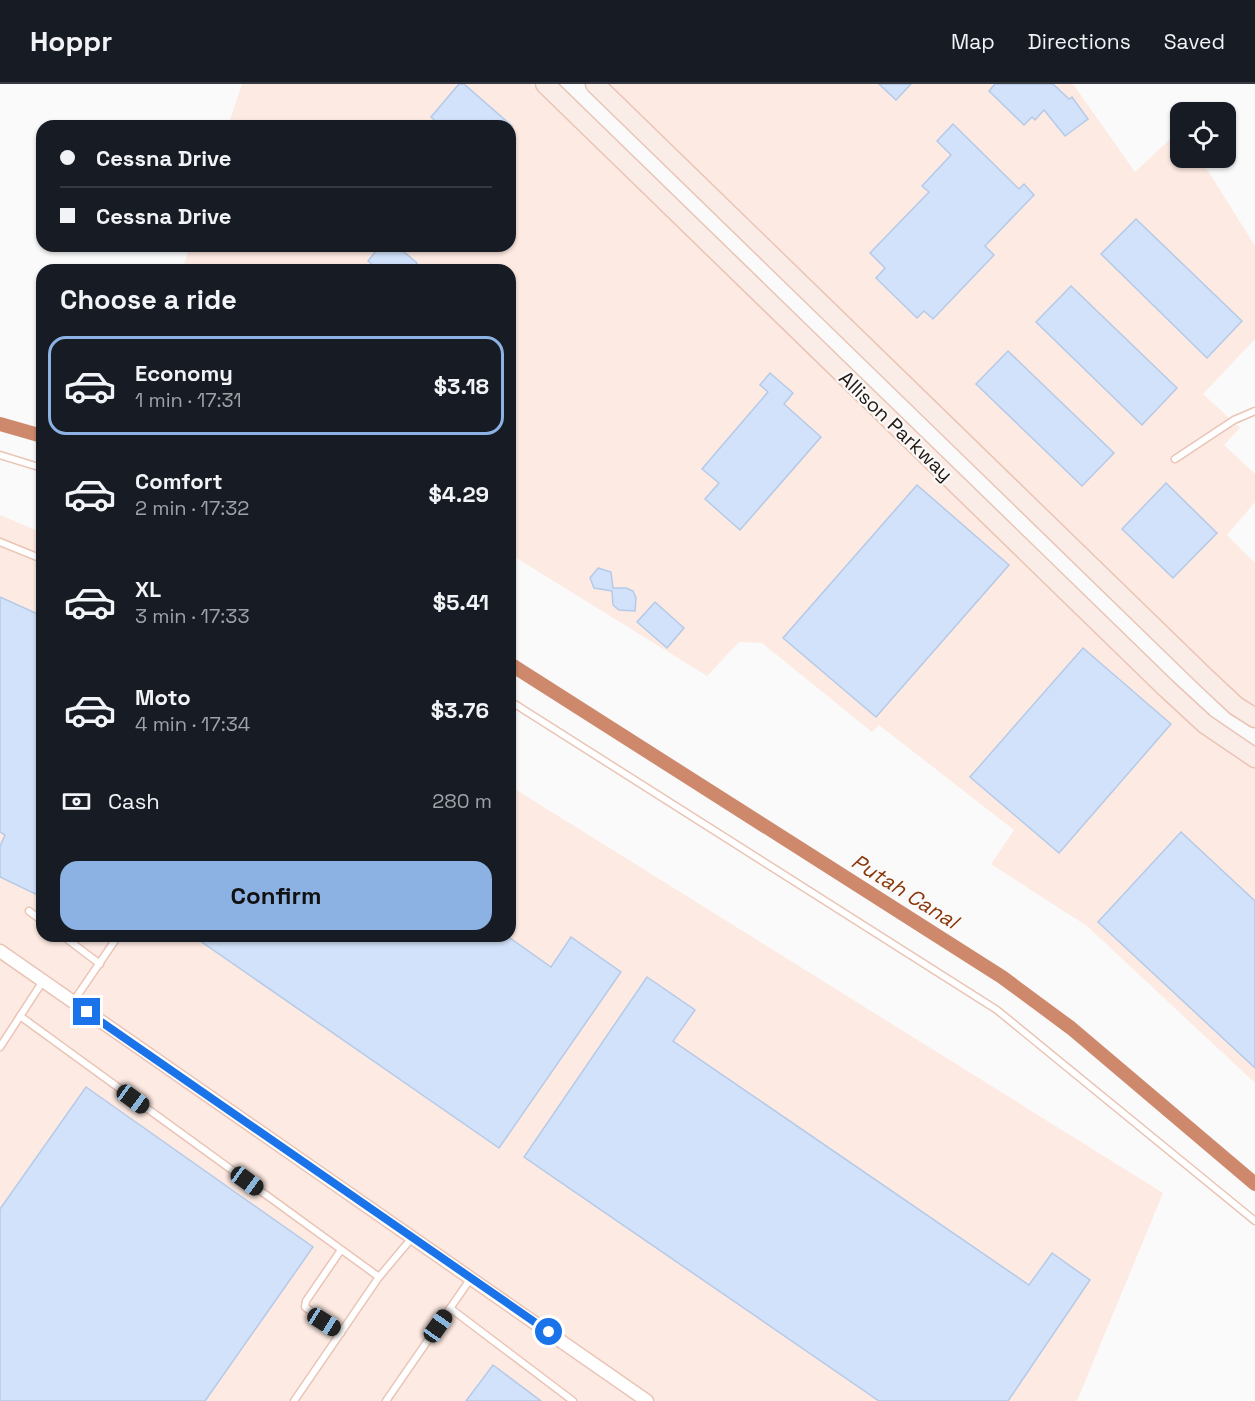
<!DOCTYPE html>
<html lang="en">
<head>
<meta charset="utf-8">
<style>
	:root { --surface:#171b24; --page:#20242c; --text:#f1f3f6; --muted:#9ea1a6; --line:#363941; --accent:#8cb1e3 }
	body { margin:0; font-family:"Space Grotesk",sans-serif; background:var(--page); color:var(--text); height:100vh; display:flex; flex-direction:column; font-size:22px; white-space:nowrap }
	* { box-sizing:border-box; margin:0 }
	p { font-size:20px; color:var(--muted) }
	.icon { flex:none; width:33px; height:33px; fill:none; stroke:currentColor; stroke-width:2; stroke-linecap:round; stroke-linejoin:round }
	.map { position:relative; flex:1; overflow:hidden }
	.side { position:absolute; left:36px; top:180px; width:480px; height:678px; display:flex; flex-direction:column; background:var(--surface); border-radius:18px; box-shadow:0 2px 4px #0004 }
	.side>* { flex:none }
	.guide { position:absolute; left:36px; top:36px; width:480px; height:132px; border-radius:18px; box-shadow:0 2px 4px #0004; display:grid; align-content:center; height:132px; padding:0 24px; background:var(--surface) }
	.controls { position:absolute; left:1170px; top:18px; display:grid; gap:12px }
	.controls a { display:grid; place-items:center; width:66px; height:66px; border-radius:12px; background:var(--surface); box-shadow:0 2px 4px #0004; font-size:30px }
	.end { position:absolute; width:27px; height:27px; margin:-14px; border:8px solid #1a73e8; background:#fff; box-shadow:0 0 0 3px #fff }
	.from { border-radius:50% }
	.car { position:absolute; width:18px; height:36px; margin:-18px -9px; border-radius:8px; box-shadow:0 0 4px 2px #0007; background:linear-gradient(#222 24%,#8ab4d8 0 40%,#222 0 76%,#8ab4d8 0 86%,#222 0) }
	.guide b { display:flex; align-items:center; gap:21px; height:57px; font-size:22px }
	.guide b+b { border-top:2px solid var(--line) }
	.guide i { width:15px; height:15px; background:var(--text) }
	ul { padding:0; list-style:none }
	li { display:flex; align-items:center; gap:18px; height:99px; margin:0 12px 9px; padding:0 12px; border:3px solid transparent; border-radius:18px }
	li div { flex:1 }
	li b { display:block; font-size:22px }
	li em { font-style:normal; font-weight:600 }
	li.on { border-color:var(--accent) }
	li>.icon { width:54px; height:54px; stroke-width:1.5 }
	h2 { padding:0 24px; font-size:27px; line-height:72px }
	.pay { display:flex; align-items:center; gap:15px; height:66px; padding:0 24px; font-size:22px }
	.pay p { margin-inline-start:auto }
	.primary-button { display:flex; gap:12px; margin-top:auto; padding:12px 24px }
	.primary-button a { flex:1; height:69px; border-radius:18px; background:var(--accent); color:#111; font-size:24px; font-weight:600; line-height:69px; text-align:center }
	header { display:flex; align-items:center; gap:36px; box-sizing:border-box; height:84px; padding:0 30px; background:var(--surface); border-bottom:2px solid var(--line) }
	header strong { font-size:28px }
	nav { display:flex; gap:33px; margin-inline-start:auto; font-size:21px }
	.map>svg:first-child { display:block }
	.built { fill:#fdeae2 }
	.lines { fill:none; stroke-linecap:round; stroke-linejoin:round }
	.canal { stroke:#ce896c; stroke-width:14 }
	.building { fill:#d2e2fa; stroke:#b5cae8; stroke-width:1.5 }
	.lane-casing { stroke:#eac4b5; stroke-width:9 }
	.street-casing { stroke:#eac4b5; stroke-width:15 }
	.secondary-casing { stroke:#eac4b5; stroke-width:21 }
	.lane { stroke:#fff; stroke-width:6 }
	.street { stroke:#fff; stroke-width:12 }
	.secondary { stroke:#faede7; stroke-width:18 }
	.route { stroke:#1a73e8; stroke-width:8 }
	.labels { text-anchor:middle; dominant-baseline:central; stroke-width:4.5; stroke-linejoin:round; paint-order:stroke }
	.street-label { font-size:20px; fill:#251813; stroke:#fafafa }
	.water-label { font-size:21px; font-style:italic; fill:#89370a; stroke:#fafafa }
</style>
</head>
<body>
<header>
<strong>Hoppr</strong>
<nav><a>Map</a><a>Directions</a><a>Saved</a></nav>
</header>
<div class="map">
<svg width="1255" height="1317" viewBox="0 0 1255 1317">
	<rect width="100%" height="100%" fill="#fafafa"/>
	<g class="built">
		<polygon points="242,0 532,0 1193,642 1233,671 1255,683 1255,999 1087,842 991,780 1014,746 879,641 872,648 762,559 739,558 707,592 510,470 510,186 182,186 190,162 510,162 510,42 228,42"/>
		<polygon points="600,0 1073,0 1135,88 1180,46 1180,74 1200,74 1255,162 1255,255 1203,310 1240,344 1224,361 1255,390 1255,418 1227,451 1255,479 1255,628"/>
		<polygon points="0,431 42,449 42,852 510,852 510,702 1163,1109 1077,1317 0,1317"/>
	</g>
	<g class="lines">
		<g class="canal">
			<polyline points="0,340 42,352"/>
			<polyline points="510,580 1002,893 1071,944 1255,1100"/>
		</g>
	</g>
	<g class="building">
		<polygon points="459,0 464,0 512,42 441,42 431,33"/>
		<polygon points="879,0 911,0 896,16"/>
		<polygon points="995,0 1053,0 1069,15 1072,13 1088,35 1065,52 1044,26 1035,36 1032,33 1024,41 989,7"/>
		<polygon points="953,40 1019,105 1024,100 1034,111 985,162 994,171 933,235 924,227 917,234 876,194 885,184 870,169 929,108 922,102 951,71 937,57"/>
		<polygon points="1136,135 1242,237 1207,274 1101,170"/>
		<polygon points="380,162 397,162 417,179 412,186 379,186 368,177"/>
		<polygon points="1071,202 1177,304 1142,341 1036,238"/>
		<polygon points="1008,267 1114,369 1082,402 976,300"/>
		<polygon points="770,289 793,309 784,320 821,353 740,446 705,415 719,399 702,385 768,308 760,301"/>
		<polygon points="1166,399 1217,449 1173,494 1122,445"/>
		<polygon points="917,401 1009,481 876,633 783,554"/>
		<polygon points="598,484 611,488 613,504 626,504 633,507 636,514 635,527 619,526 613,521 612,507 594,504 590,494"/>
		<polygon points="0,513 42,532 42,813 0,793 0,762 5,751 0,748"/>
		<polygon points="655,518 684,544 667,564 637,538"/>
		<polygon points="1083,564 1171,640 1059,769 970,693"/>
		<polygon points="1181,748 1255,817 1255,984 1098,838"/>
		<polygon points="193,852 507,852 551,883 571,853 621,888 499,1064"/>
		<polygon points="647,893 695,926 673,957 1029,1201 1052,1169 1090,1196 1008,1317 879,1317 524,1073"/>
		<polygon points="86,1003 313,1163 205,1317 0,1317 0,1125"/>
		<polygon points="493,1281 541,1317 466,1317"/>
	</g>
	<g class="lines">
		<g class="lane-casing">
			<g id="lane">
				<polyline points="0,371 42,384"/>
				<polyline points="1175,375 1234,336 1255,327"/>
				<polyline points="0,458 42,475"/>
				<polyline points="510,617 997,926 1255,1137"/>
				<polyline points="29,827 42,837"/>
				<polyline points="63,852 100,880"/>
				<polyline points="73,918 118,852"/>
				<polyline points="20,932 379,1193 411,1155"/>
				<polyline points="0,963 43,897"/>
				<polyline points="450,1224 573,1317"/>
				<polyline points="341,1249 305,1223 306,1217 341,1166"/>
				<polyline points="294,1317 379,1193"/>
				<polyline points="386,1317 471,1194"/>
			</g>
		</g>
		<g class="street-casing">
			<polyline id="street" points="0,867 647,1317"/>
		</g>
		<g class="secondary-casing">
			<g id="secondary">
				<polyline points="545,0 1166,604 1205,640 1255,674"/>
				<polyline points="595,0 1205,593 1236,622 1255,634"/>
			</g>
		</g>
		<use href="#lane" class="lane"/>
		<use href="#street" class="street"/>
		<use href="#secondary" class="secondary"/>
	</g>
	<g class="lines">
		<polyline class="route" points="87,928 549,1248"/>
	</g>
	<g class="labels">
		<g class="street-label">
			<text transform="translate(896 342) rotate(44)">Allison Parkway</text>
		</g>
		<g class="water-label">
			<text transform="translate(905 807) rotate(32)">Putah Canal</text>
		</g>
	</g>
</svg>
<div class="controls">
<a><svg class="icon" aria-label="locate" viewBox="0 0 24 24"><circle cx="12" cy="12" r="6"/><path d="M12 2v4M12 18v4M2 12h4M18 12h4"/></svg></a>
</div>
<i class="end from" style="left:549px;top:1248px"></i>
<i class="end" style="left:87px;top:928px"></i>
<i class="car" style="left:133px;top:1015px;rotate:126deg"></i>
<i class="car" style="left:247px;top:1097px;rotate:126deg"></i>
<i class="car" style="left:324px;top:1238px;rotate:122deg"></i>
<i class="car" style="left:438px;top:1242px;rotate:35deg"></i>
<div class="guide">
<b><i class="from"></i>Cessna Drive</b>
<b><i></i>Cessna Drive</b>
</div>
<section class="side">
<h2>Choose a ride</h2>
<ul>
<li class="on"><svg class="icon" aria-label="car" viewBox="0 0 24 24"><path d="M5 17H2v-5l4-1 3-4h7l3 4 3 1v5h-3M9 17h6M6 11h13"/><circle cx="7" cy="17" r="2"/><circle cx="17" cy="17" r="2"/></svg><div><b>Economy</b><p>1 min · 17:31</p></div><em>$3.18</em></li>
<li><svg class="icon" aria-label="car" viewBox="0 0 24 24"><path d="M5 17H2v-5l4-1 3-4h7l3 4 3 1v5h-3M9 17h6M6 11h13"/><circle cx="7" cy="17" r="2"/><circle cx="17" cy="17" r="2"/></svg><div><b>Comfort</b><p>2 min · 17:32</p></div><em>$4.29</em></li>
<li><svg class="icon" aria-label="car" viewBox="0 0 24 24"><path d="M5 17H2v-5l4-1 3-4h7l3 4 3 1v5h-3M9 17h6M6 11h13"/><circle cx="7" cy="17" r="2"/><circle cx="17" cy="17" r="2"/></svg><div><b>XL</b><p>3 min · 17:33</p></div><em>$5.41</em></li>
<li><svg class="icon" aria-label="car" viewBox="0 0 24 24"><path d="M5 17H2v-5l4-1 3-4h7l3 4 3 1v5h-3M9 17h6M6 11h13"/><circle cx="7" cy="17" r="2"/><circle cx="17" cy="17" r="2"/></svg><div><b>Moto</b><p>4 min · 17:34</p></div><em>$3.76</em></li>
</ul>
<div class="pay"><svg class="icon" aria-label="cash" viewBox="0 0 24 24"><path d="M3 7h18v10H3z"/><circle cx="12" cy="12" r="2"/></svg>Cash<p>280 m</p></div>
<div class="primary-button"><a>Confirm</a></div>
</section>
</div>
</body>
</html>
